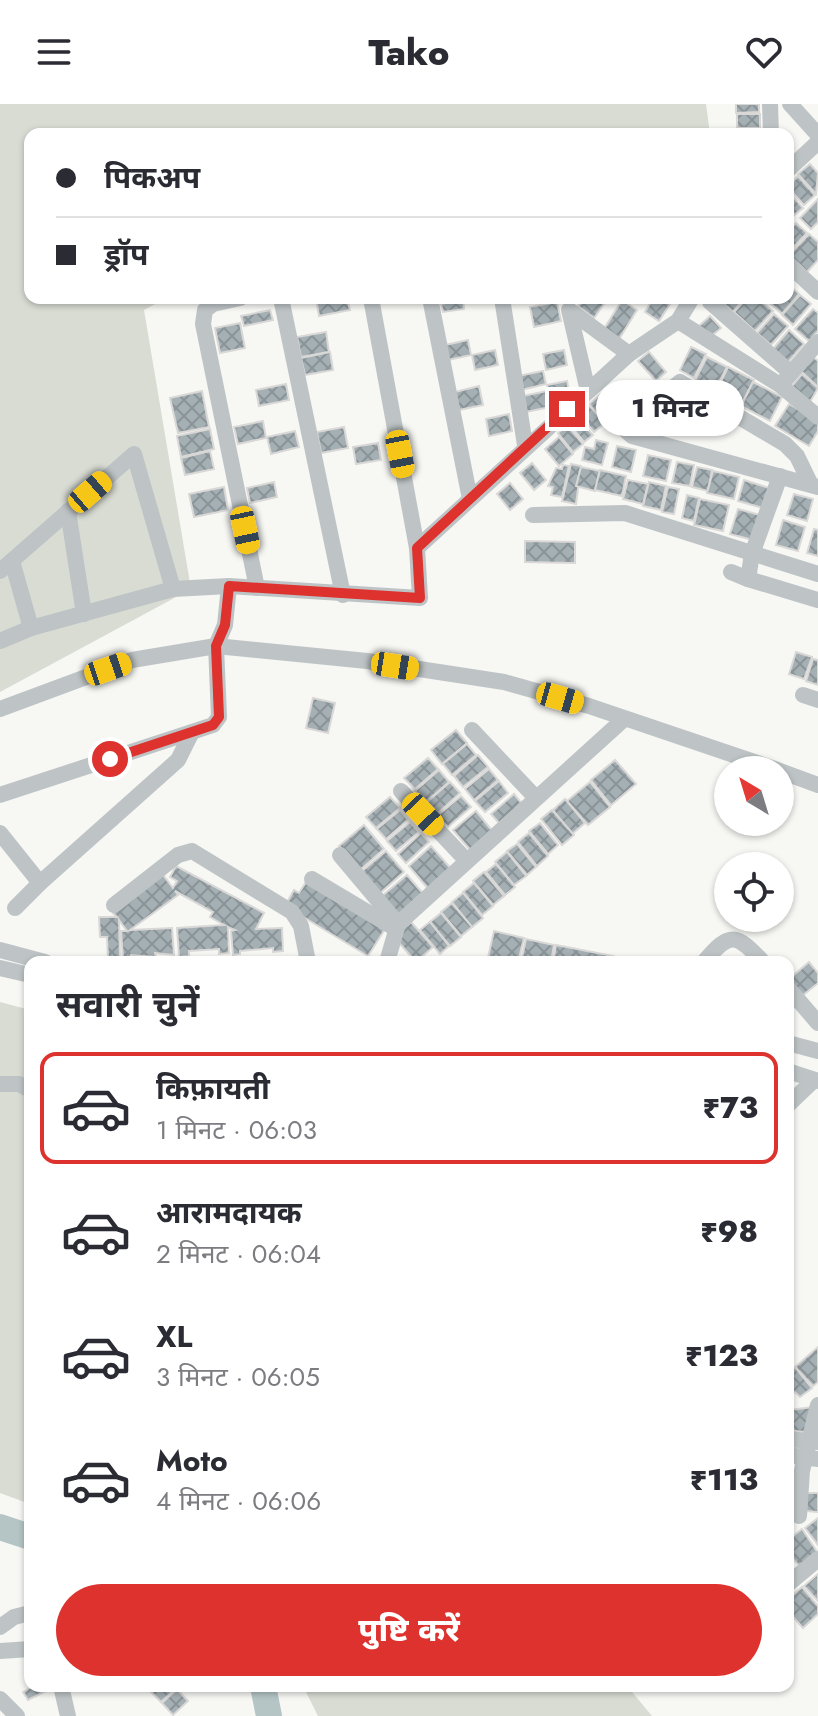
<!DOCTYPE html>
<html lang="hi">
<head>
<meta charset="utf-8">
<style>
	:root { --surface:#fff; --page:#f7f7f7; --text:#2b2b33; --muted:#7c7c81; --line:#e1e1e2; --accent:#dd322e }
	body { margin:0; font-family:Jost,"Noto Sans Devanagari",sans-serif; background:var(--page); color:var(--text); height:100vh; display:flex; flex-direction:column; font-size:30px; white-space:nowrap }
	* { box-sizing:border-box; margin:0 }
	p { font-size:26px; color:var(--muted) }
	.icon { flex:none; width:44px; height:44px; fill:none; stroke:currentColor; stroke-width:2; stroke-linecap:round; stroke-linejoin:round }
	.map { position:relative; flex:1; overflow:hidden }
	.drawer { position:absolute; left:24px; top:852px; width:770px; height:736px; display:flex; flex-direction:column; background:var(--surface); border-radius:16px; box-shadow:0 2px 6px #0004 }
	.drawer>* { flex:none }
	.hud { position:absolute; left:24px; top:24px; width:770px; height:176px; border-radius:16px; box-shadow:0 2px 6px #0004; display:grid; align-content:center; height:176px; padding:0 32px; background:var(--surface) }
	.needle { width:52px; rotate:322deg }
	.tools { position:absolute; left:714px; top:652px; display:grid; gap:16px }
	.tools a { display:grid; place-items:center; width:80px; height:80px; border-radius:50%; background:var(--surface); box-shadow:0 2px 6px #0004; font-size:40px }
	.end { position:absolute; width:36px; height:36px; margin:-18px; border:10px solid #dd322e; background:#fff; box-shadow:0 0 0 4px #fff }
	.from { border-radius:50% }
	.bubble { position:absolute; height:56px; border-radius:28px; background:var(--surface); box-shadow:0 2px 6px #0004; font-size:26px; font-weight:800; line-height:56px; text-align:center }
	.car { position:absolute; width:24px; height:48px; margin:-24px -12px; border-radius:10px; box-shadow:0 0 6px 2px #0007; background:linear-gradient(#f5c518 24%,#345 0 40%,#f5c518 0 76%,#345 0 86%,#f5c518 0) }
	.hud b { display:flex; align-items:center; gap:28px; height:76px; font-size:30px }
	.hud b+b { border-top:2px solid var(--line) }
	.hud i { width:20px; height:20px; background:var(--text) }
	ul { padding:0; list-style:none }
	li { display:flex; align-items:center; gap:24px; height:112px; margin:0 16px 12px; padding:0 16px; border:4px solid transparent; border-radius:16px }
	li div { flex:1 }
	li b { display:block; font-size:30px }
	li em { font-style:normal; font-weight:800 }
	li.on { border-color:var(--accent) }
	li>.icon { width:72px; height:72px; stroke-width:1.5 }
	h2 { padding:0 32px; font-size:36px; line-height:96px }
	.action { display:flex; gap:16px; margin-top:auto; padding:16px 32px }
	.action a { flex:1; height:92px; border-radius:48px; background:var(--accent); color:#fff; font-size:32px; font-weight:800; line-height:92px; text-align:center }
	header { display:flex; justify-content:space-between; align-items:center; height:104px; padding:0 32px; background:var(--surface); font-size:36px; font-weight:800 }
	.map>svg:first-child { display:block }
	.grass { fill:#d8dcd3 }
	.lines { fill:none; stroke-linecap:round; stroke-linejoin:round }
	.river { stroke:#b5c5c6; stroke-width:26 }
	.building { fill:url(#building-cross-hatch); stroke:#d9d8d7; stroke-width:2 }
	.minor { stroke:#bec4c6; stroke-width:16 }
	.route { stroke:#dd322e; stroke-width:10 }
</style>
</head>
<body>
<header><svg class="icon" aria-label="menu" viewBox="0 0 24 24"><path d="M4 6h16M4 12h16M4 18h16"/></svg>Tako<svg class="icon" aria-label="heart" viewBox="0 0 24 24"><path d="M12 20l-8-8c-3-5 5-10 8-4 3-6 11-1 8 4z"/></svg></header>
<div class="map">
<svg width="818" height="1612" viewBox="0 0 818 1612">
	<defs>
		<pattern id="building-cross-hatch" width="8" height="8" patternUnits="userSpaceOnUse" patternTransform="scale(2)"><rect width="8" height="8" fill="#a5b0b4"/><path d="M0 0l8 8M0 8l8-8" fill="none" stroke="#8a9498"/></pattern>
	</defs>
	<rect width="100%" height="100%" fill="#f7f7f4"/>
	<g class="grass">
		<polygon points="0,0 706,0 710,30 30,30 30,194 166,194 144,206 191,485 0,588"/>
		<polygon points="0,898 30,906 30,1400 0,1389"/>
		<polygon points="303,1582 627,1582 652,1612 318,1612"/>
	</g>
	<g class="lines">
		<g class="river">
			<polyline points="0,1423 30,1433"/>
			<polyline points="263,1582 269,1612"/>
		</g>
	</g>
	<g class="building">
		<polygon points="736,0 759,0 759,8 736,9"/>
		<rect x="737" y="10" width="23" height="14"/>
		<polygon points="810,60 818,69 816,90 798,70"/>
		<polygon points="798,72 815,91 804,101 788,83"/>
		<polygon points="788,87 803,104 793,112 788,106"/>
		<polygon points="818,95 818,118 811,125 800,114"/>
		<polygon points="796,119 807,129 788,149 788,127"/>
		<polygon points="809,130 818,138 818,156 807,168 789,151"/>
		<polygon points="788,180 799,190 782,210 771,200 776,194 788,194"/>
		<polygon points="800,191 811,200 793,221 782,211"/>
		<polygon points="316,194 347,194 350,206 319,212"/>
		<polygon points="451,194 463,194 464,205 443,208 441,200 451,198"/>
		<polygon points="585,194 608,194 594,214 578,202"/>
		<polygon points="653,194 674,194 659,217 645,208"/>
		<polygon points="717,194 745,194 733,208"/>
		<polygon points="747,194 757,194 773,207 755,227 734,208"/>
		<polygon points="622,196 637,206 619,235 604,225"/>
		<polygon points="557,198 561,217 534,223 530,203"/>
		<polygon points="813,205 818,209 818,227 809,237 795,225"/>
		<polygon points="270,206 273,216 244,222 241,212"/>
		<polygon points="774,210 788,222 771,241 757,229"/>
		<polygon points="710,212 721,224 709,234 699,222"/>
		<polygon points="240,219 245,244 220,249 215,224"/>
		<polygon points="789,226 804,240 788,258 773,245"/>
		<polygon points="326,228 329,248 301,253 297,233"/>
		<polygon points="468,236 471,251 448,256 445,241"/>
		<polygon points="691,243 706,250 694,274 680,266"/>
		<polygon points="495,246 498,261 475,266 472,251"/>
		<polygon points="564,246 567,261 546,266 543,250"/>
		<polygon points="330,248 333,266 305,271 301,254"/>
		<polygon points="649,248 666,268 656,277 638,257"/>
		<polygon points="707,253 727,263 715,286 695,276"/>
		<polygon points="813,253 818,257 818,283 801,267"/>
		<polygon points="728,263 754,276 742,299 717,286"/>
		<polygon points="543,267 546,280 521,286 518,272"/>
		<polygon points="802,270 818,284 810,298 792,282"/>
		<polygon points="567,277 571,298 552,303 547,281"/>
		<polygon points="753,278 782,293 770,317 741,302"/>
		<polygon points="286,280 289,296 259,302 256,286"/>
		<polygon points="479,282 483,301 459,306 455,288"/>
		<polygon points="202,287 209,323 178,329 170,294"/>
		<polygon points="547,287 550,303 526,308 523,292"/>
		<polygon points="601,290 617,309 605,319 589,300"/>
		<polygon points="588,300 605,319 594,328 577,308"/>
		<polygon points="789,300 818,317 818,327 809,342 775,322"/>
		<polygon points="509,310 512,327 489,332 486,315"/>
		<polygon points="578,314 593,331 584,338 570,321"/>
		<polygon points="263,317 266,334 238,340 234,323"/>
		<polygon points="567,321 583,340 573,348 558,329"/>
		<polygon points="344,323 348,344 321,349 317,328"/>
		<polygon points="210,325 214,345 181,353 177,332"/>
		<polygon points="295,327 299,343 271,350 267,333"/>
		<polygon points="559,333 573,350 559,362 545,345"/>
		<polygon points="596,336 608,339 602,361 582,356 585,343 594,345"/>
		<polygon points="378,339 381,356 356,360 353,343"/>
		<polygon points="617,342 636,346 631,368 612,363"/>
		<polygon points="210,347 214,365 185,371 181,354"/>
		<polygon points="648,351 671,356 666,377 643,372"/>
		<polygon points="677,358 694,361 690,382 672,379"/>
		<polygon points="532,359 546,376 534,386 520,369"/>
		<polygon points="571,360 581,362 576,400 562,397"/>
		<polygon points="563,361 569,362 562,393 551,391 553,383 548,382 556,364 562,365"/>
		<polygon points="581,363 600,367 595,387 576,382"/>
		<polygon points="697,363 712,366 708,387 692,383"/>
		<polygon points="600,366 626,372 622,392 595,386"/>
		<polygon points="713,367 739,373 734,395 707,389"/>
		<polygon points="628,376 648,380 643,400 623,395"/>
		<polygon points="744,376 769,384 763,404 738,397"/>
		<polygon points="274,378 277,393 250,399 247,384"/>
		<polygon points="649,378 666,382 661,406 643,402"/>
		<polygon points="510,379 523,395 510,406 497,390"/>
		<polygon points="224,383 228,406 194,413 189,390"/>
		<polygon points="668,383 679,385 674,410 662,408"/>
		<polygon points="794,390 813,395 807,417 787,411"/>
		<polygon points="687,391 699,394 694,417 682,414"/>
		<polygon points="700,395 729,401 723,427 694,421"/>
		<polygon points="738,405 760,411 753,436 730,430"/>
		<polygon points="783,416 805,423 798,447 776,441"/>
		<polygon points="814,425 818,426 818,452 807,449"/>
		<polygon points="525,437 575,438 575,459 525,458"/>
		<polygon points="796,548 812,553 804,575 789,570"/>
		<polygon points="813,555 818,556 818,581 806,577"/>
		<polygon points="313,594 335,599 328,629 306,624"/>
		<polygon points="456,626 467,639 442,660 431,646"/>
		<polygon points="467,640 476,651 452,671 443,660"/>
		<polygon points="478,651 488,663 463,683 454,672"/>
		<polygon points="428,654 438,665 415,685 404,674"/>
		<polygon points="615,656 636,680 611,701 591,676"/>
		<polygon points="489,665 498,676 474,696 465,685"/>
		<polygon points="439,666 449,678 427,697 415,687"/>
		<polygon points="499,677 508,689 485,708 475,697"/>
		<polygon points="450,678 460,689 438,709 427,698"/>
		<polygon points="590,678 610,703 588,721 567,697"/>
		<polygon points="514,690 523,701 500,720 491,710"/>
		<polygon points="461,692 471,703 448,723 437,712"/>
		<polygon points="390,693 400,704 376,724 366,713"/>
		<polygon points="565,695 585,719 572,730 553,706"/>
		<polygon points="400,706 408,716 386,735 377,725"/>
		<polygon points="552,706 574,731 562,741 541,715"/>
		<polygon points="476,707 494,729 472,748 453,726"/>
		<polygon points="410,718 419,728 396,747 387,737"/>
		<polygon points="540,719 558,741 548,750 529,727"/>
		<polygon points="364,721 384,745 360,766 339,742"/>
		<polygon points="421,729 429,738 406,759 398,750"/>
		<polygon points="529,729 548,752 537,762 518,738"/>
		<polygon points="517,740 536,763 527,771 507,747"/>
		<polygon points="431,742 453,767 430,787 409,762"/>
		<polygon points="386,747 404,768 380,789 361,768"/>
		<polygon points="507,748 526,772 514,781 495,758"/>
		<polygon points="496,760 515,783 505,791 486,768"/>
		<polygon points="176,762 264,809 256,825 282,824 283,847 273,848 273,844 240,847 240,850 233,851 231,827 235,826 228,823 229,849 219,850 219,845 189,847 189,852 179,853 177,824 224,821 210,813 213,808 175,787 178,791 130,826 172,824 174,851 155,849 156,853 131,851 131,854 123,855 121,827 127,827 119,816 120,855 108,856 107,833 100,833 99,813 117,813 113,809 163,771 173,784 177,777 170,773"/>
		<polygon points="484,768 504,792 493,801 473,777"/>
		<polygon points="407,771 425,792 400,813 382,792"/>
		<polygon points="306,778 385,825 368,852 285,802 294,786 299,789"/>
		<polygon points="474,779 493,802 482,811 463,788"/>
		<polygon points="463,789 483,814 472,823 452,798"/>
		<polygon points="452,799 472,823 461,832 441,808"/>
		<polygon points="441,809 461,833 450,842 430,818"/>
		<polygon points="411,818 433,843 416,858 394,833"/>
		<polygon points="430,818 449,842 440,850 420,826"/>
		<polygon points="494,827 524,834 518,858 487,858"/>
		<polygon points="526,835 554,841 551,858 521,858"/>
		<polygon points="556,841 613,852 611,858 553,858"/>
		<polygon points="809,858 818,869 818,879 802,892 789,875"/>
		<polygon points="818,1243 818,1278 813,1282 795,1263"/>
		<polygon points="795,1263 812,1284 800,1293 795,1288 788,1294 788,1269"/>
		<polygon points="788,1301 789,1306 814,1303 811,1329 788,1326"/>
		<polygon points="807,1389 818,1389 818,1408 806,1407"/>
		<polygon points="818,1414 818,1441 805,1424"/>
		<polygon points="802,1425 818,1449 800,1463 788,1449 788,1436"/>
		<polygon points="818,1470 818,1497 804,1482"/>
		<polygon points="802,1483 818,1502 818,1510 803,1524 788,1507 788,1495"/>
		<polygon points="33,1582 43,1582 46,1587 28,1596 23,1588"/>
		<polygon points="153,1582 169,1582 173,1587 161,1598 149,1586"/>
		<polygon points="177,1585 188,1597 173,1611 162,1599"/>
	</g>
	<g class="lines">
		<g class="minor">
			<polyline points="770,0 771,30"/>
			<polyline points="790,0 818,31"/>
			<polyline points="788,66 818,38"/>
			<polyline points="788,160 818,188"/>
			<polyline points="240,194 213,200 205,206 203,220 257,484"/>
			<polyline points="281,194 343,491"/>
			<polyline points="430,194 470,395"/>
			<polyline points="502,194 525,341"/>
			<polyline points="710,198 791,269"/>
			<polyline points="678,217 780,281 818,313"/>
			<polyline points="785,276 818,238"/>
			<polyline points="588,287 569,206 629,250"/>
			<polyline points="811,381 797,352 785,340 680,278 623,324 632,332 818,383"/>
			<polyline points="68,407 84,510"/>
			<polyline points="533,411 625,409 818,470"/>
			<polyline points="417,444 629,250 678,217 692,194"/>
			<polyline points="12,457 31,524"/>
			<polyline points="0,467 134,350 173,485"/>
			<polyline points="731,468 748,475 752,450 780,372"/>
			<polyline points="748,475 818,496"/>
			<polyline points="0,537 31,524 173,485 229,482 420,494 417,444 371,194"/>
			<polyline points="803,591 818,596"/>
			<polyline points="0,605 132,556 216,542 367,557 504,578 589,602 778,666"/>
			<polyline points="472,626 536,694"/>
			<polyline points="780,667 818,681"/>
			<polyline points="401,687 466,756"/>
			<polyline points="0,691 213,621 219,613 216,542 225,521 229,482"/>
			<polyline points="0,729 40,779 178,656 192,628"/>
			<polyline points="340,751 398,820"/>
			<polyline points="312,775 396,825"/>
			<polyline points="114,801 178,751 192,747 292,808 301,822 308,858"/>
			<polyline points="15,804 40,779"/>
			<polyline points="0,846 45,858"/>
			<polyline points="387,858 398,820 624,615"/>
			<path d="M704 858C730 827 736 829 763 858"/>
			<polyline points="0,864 30,871"/>
			<polyline points="788,884 818,919"/>
			<polyline points="788,939 818,947"/>
			<polyline points="788,967 818,977"/>
			<polyline points="0,980 19,980 30,986"/>
			<polyline points="788,1001 814,976"/>
			<polyline points="788,1335 818,1338"/>
			<polyline points="788,1351 818,1355"/>
			<polyline points="799,1412 802,1367 818,1301"/>
			<polyline points="788,1480 818,1455"/>
			<polyline points="0,1523 14,1513 30,1509"/>
			<polyline points="0,1547 30,1545"/>
			<polyline points="61,1582 68,1612"/>
			<polyline points="0,1595 17,1612"/>
		</g>
	</g>
	<g class="lines">
		<polyline class="route" points="110,655 213,621 219,613 216,542 225,521 229,482 420,494 417,444 567,305"/>
	</g>
</svg>
<div class="tools">
<a><svg class="needle" viewBox="-14 -14 28 28"><path d="M0-13l5 13h-10z" fill="#e53935"/><path d="M0 13l5-13h-10z" fill="#7c7c81"/></svg></a>
<a><svg class="icon" aria-label="locate" viewBox="0 0 24 24"><circle cx="12" cy="12" r="6"/><path d="M12 2v4M12 18v4M2 12h4M18 12h4"/></svg></a>
</div>
<i class="end from" style="left:110px;top:655px"></i>
<i class="end" style="left:567px;top:305px"></i>
<div class="bubble" style="left:596px;top:276px;width:148px">1 मिनट</div>
<i class="car" style="left:400px;top:350px;rotate:169deg"></i>
<i class="car" style="left:90px;top:388px;rotate:49deg"></i>
<i class="car" style="left:245px;top:426px;rotate:168deg"></i>
<i class="car" style="left:395px;top:562px;rotate:99deg"></i>
<i class="car" style="left:108px;top:565px;rotate:71deg"></i>
<i class="car" style="left:560px;top:594px;rotate:106deg"></i>
<i class="car" style="left:423px;top:710px;rotate:137deg"></i>
<div class="hud">
<b><i class="from"></i>पिकअप</b>
<b><i></i>ड्रॉप</b>
</div>
<section class="drawer">
<h2>सवारी चुनें</h2>
<ul>
<li class="on"><svg class="icon" aria-label="car" viewBox="0 0 24 24"><path d="M5 17H2v-5l4-1 3-4h7l3 4 3 1v5h-3M9 17h6M6 11h13"/><circle cx="7" cy="17" r="2"/><circle cx="17" cy="17" r="2"/></svg><div><b>किफ़ायती</b><p>1 मिनट · 06:03</p></div><em>₹73</em></li>
<li><svg class="icon" aria-label="car" viewBox="0 0 24 24"><path d="M5 17H2v-5l4-1 3-4h7l3 4 3 1v5h-3M9 17h6M6 11h13"/><circle cx="7" cy="17" r="2"/><circle cx="17" cy="17" r="2"/></svg><div><b>आरामदायक</b><p>2 मिनट · 06:04</p></div><em>₹98</em></li>
<li><svg class="icon" aria-label="car" viewBox="0 0 24 24"><path d="M5 17H2v-5l4-1 3-4h7l3 4 3 1v5h-3M9 17h6M6 11h13"/><circle cx="7" cy="17" r="2"/><circle cx="17" cy="17" r="2"/></svg><div><b>XL</b><p>3 मिनट · 06:05</p></div><em>₹123</em></li>
<li><svg class="icon" aria-label="car" viewBox="0 0 24 24"><path d="M5 17H2v-5l4-1 3-4h7l3 4 3 1v5h-3M9 17h6M6 11h13"/><circle cx="7" cy="17" r="2"/><circle cx="17" cy="17" r="2"/></svg><div><b>Moto</b><p>4 मिनट · 06:06</p></div><em>₹113</em></li>
</ul>
<div class="action"><a>पुष्टि करें</a></div>
</section>
</div>
</body>
</html>
